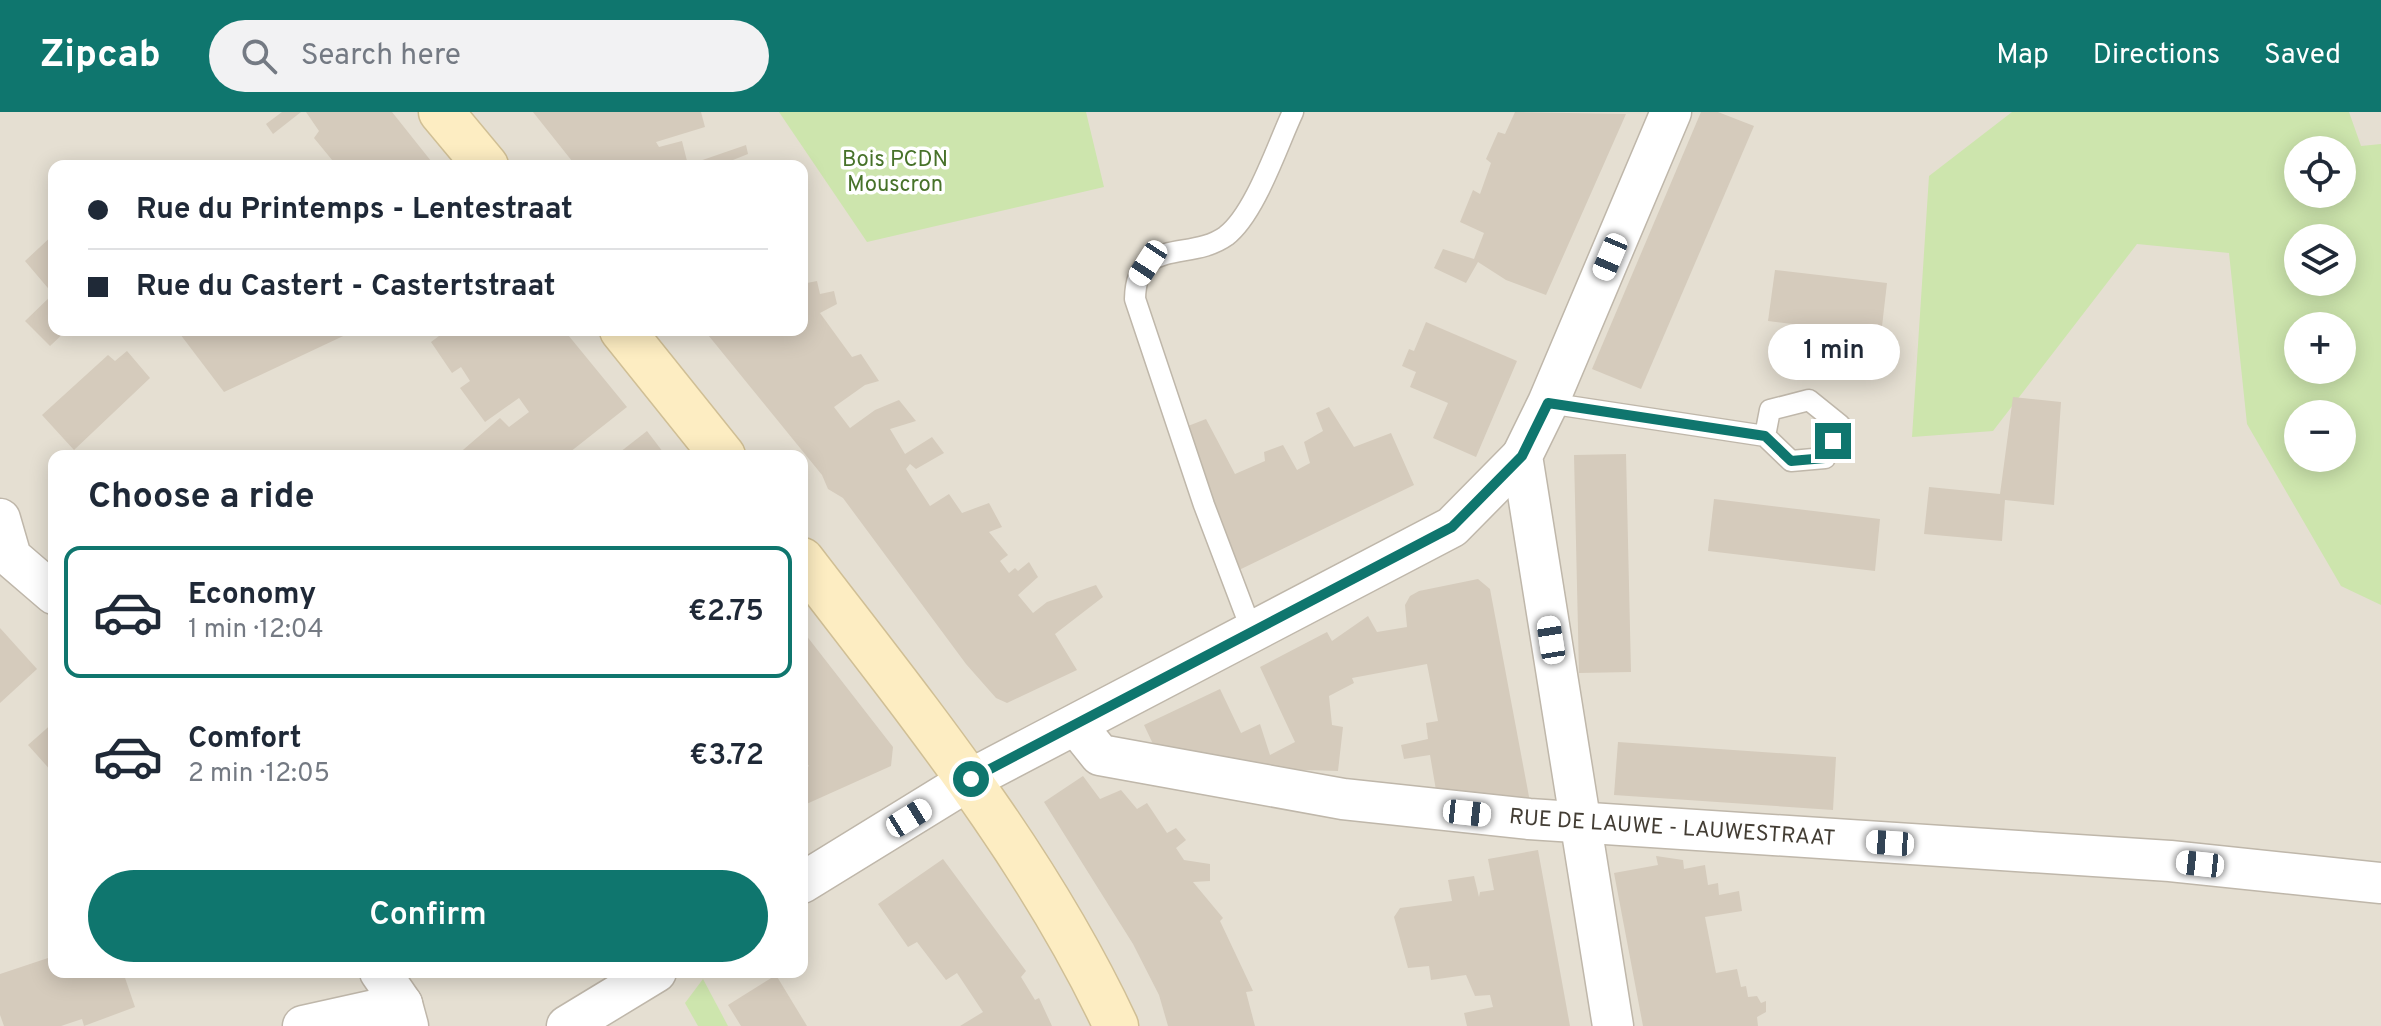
<!DOCTYPE html>
<html lang="en">
<head>
<meta charset="utf-8">
<style>
	:root { --surface:#fff; --page:#f2f2f3; --text:#1f2937; --muted:#747a83; --line:#e0e1e3; --accent:#0f766e }
	body { margin:0; font-family:Overpass,sans-serif; background:var(--page); color:var(--text); height:100vh; display:flex; flex-direction:column; font-size:30px; white-space:nowrap }
	* { box-sizing:border-box; margin:0 }
	p { font-size:26px; color:var(--muted) }
	.icon { flex:none; width:44px; height:44px; fill:none; stroke:currentColor; stroke-width:2; stroke-linecap:round; stroke-linejoin:round }
	.map { position:relative; flex:1; overflow:hidden }
	.sheet { position:absolute; left:48px; top:338px; width:760px; height:528px; display:flex; flex-direction:column; background:var(--surface); border-radius:16px; box-shadow:0 4px 20px #0003 }
	.sheet>* { flex:none }
	.banner { position:absolute; left:48px; top:48px; width:760px; height:176px; border-radius:16px; box-shadow:0 4px 20px #0003; display:grid; align-content:center; height:176px; padding:0 40px; background:var(--surface) }
	.tools { position:absolute; left:2284px; top:24px; display:grid; gap:16px }
	.tools a { display:grid; place-items:center; width:72px; height:72px; border-radius:50%; background:var(--surface); box-shadow:0 4px 20px #0003; font-size:40px }
	.end { position:absolute; width:36px; height:36px; margin:-18px; border:10px solid #0f766e; background:#fff; box-shadow:0 0 0 4px #fff }
	.from { border-radius:50% }
	.bubble { position:absolute; height:56px; border-radius:28px; background:var(--surface); box-shadow:0 4px 20px #0003; font-size:26px; font-weight:600; line-height:56px; text-align:center }
	.car { position:absolute; width:24px; height:48px; margin:-24px -12px; border-radius:10px; box-shadow:0 0 6px 2px #0007; background:linear-gradient(#fff 24%,#345 0 40%,#fff 0 76%,#345 0 86%,#fff 0) }
	.banner b { display:flex; align-items:center; gap:28px; height:76px; font-size:30px }
	.banner b+b { border-top:2px solid var(--line) }
	.banner i { width:20px; height:20px; background:var(--text) }
	ul { padding:0; list-style:none }
	li { display:flex; align-items:center; gap:24px; height:132px; margin:0 16px 12px; padding:0 24px; border:4px solid transparent; border-radius:16px }
	li div { flex:1 }
	li b { display:block; font-size:30px }
	li em { font-style:normal; font-weight:600 }
	li.selected { border-color:var(--accent) }
	li>.icon { width:72px; height:72px; stroke-width:1.5 }
	h2 { padding:0 40px; font-size:36px; line-height:96px }
	.action { display:flex; gap:16px; margin-top:auto; padding:16px 40px }
	.action a { flex:1; height:92px; border-radius:48px; background:var(--accent); color:#fff; font-size:32px; font-weight:600; line-height:92px; text-align:center }
	header { display:flex; align-items:center; gap:48px; box-sizing:border-box; height:112px; padding:0 40px; background:var(--accent); color:#fff }
	header strong { font-size:38px }
	nav { display:flex; gap:44px; margin-inline-start:auto; font-size:28px }
	.search { width:560px; height:72px; background:var(--page); display:flex; align-items:center; gap:20px; box-sizing:border-box; padding:0 28px; border-radius:44px; color:var(--muted); font-size:30px }
	.map>svg:first-child { display:block }
	.residential { fill:#e5dfd2; fill-rule:evenodd }
	.green { fill:#cde5ad; fill-rule:evenodd }
	.building { fill:#d5cbbc }
	.lines { fill:none; stroke-linecap:round; stroke-linejoin:round }
	.lane-casing { stroke:#bfb7aa; stroke-width:23 }
	.street-casing { stroke:#bfb7aa; stroke-width:43 }
	.secondary-casing { stroke:#d0bf95; stroke-width:47 }
	.lane { stroke:#fff; stroke-width:20 }
	.street { stroke:#fff; stroke-width:40 }
	.secondary { stroke:#fdedc2; stroke-width:44 }
	.route { stroke:#0f766e; stroke-width:10 }
	.labels { text-anchor:middle; dominant-baseline:central; stroke-width:7; stroke-linejoin:round; paint-order:stroke }
	.park-label { font-size:22px; fill:#47722a; stroke:#fff }
	.street-label { font-size:22px; fill:#433d34; stroke:#fff }
</style>
</head>
<body>
<header>
<strong>Zipcab</strong>
<div class="search"><svg class="icon" aria-label="search" viewBox="0 0 24 24"><circle cx="10" cy="10" r="6"/><path d="M15 15l6 6"/></svg>Search here</div>
<nav><a>Map</a><a>Directions</a><a>Saved</a></nav>
</header>
<div class="map">
<svg width="2381" height="914" viewBox="0 0 2381 914">
	<rect width="100%" height="100%" fill="#f1ede4"/>
	<path class="residential" d="M0 0H2381V914H0ZM2298 38H2342V82H2298ZM54 54H802V218H54ZM2298 126H2342V170H2298ZM2298 214H2342V258H2298ZM2298 302H2342V346H2298ZM54 344H802V860H54Z"/>
	<g class="green">
		<polygon points="779,0 1086,0 1104,75 867,130"/>
		<path d="M2012 0H2349L2361 34 2381 32V493L2341 474 2247 312 2229 141 2137 132 1993 319 1912 325 1929 64ZM2298 38H2342V82H2298ZM2298 126H2342V170H2298ZM2298 214H2342V258H2298ZM2298 302H2342V346H2298Z"/>
		<polygon points="703,867 728,914 698,914 685,891"/>
	</g>
	<g class="building">
		<polygon points="282,0 301,0 273,22 266,12"/>
		<polygon points="306,0 392,0 435,54 337,54 314,26 319,19"/>
		<polygon points="533,0 701,0 705,15 656,30 659,35 682,29 688,53 746,33 748,42 728,50 730,54 576,54"/>
		<polygon points="1515,0 1626,2 1546,183 1506,168 1478,150 1466,171 1434,156 1443,137 1474,147 1484,121 1460,110 1473,78 1480,82 1491,51 1486,47 1498,20 1505,22"/>
		<polygon points="1701,0 1718,0 1754,14 1641,277 1592,257"/>
		<polygon points="54,122 54,218 67,218 50,234 25,209 53,182 25,149"/>
		<polygon points="1775,158 1887,171 1881,223 1768,209"/>
		<polygon points="817,169 820,182 834,179 837,192 820,201 852,245 861,242 879,269 865,273 834,295 850,316 875,298 899,288 916,309 890,317 905,342 932,325 944,341 916,357 910,352 906,357 930,394 949,382 962,401 989,391 1002,415 989,420 1008,443 1000,449 1009,461 1015,456 1018,459 1029,450 1038,465 1018,483 1033,501 1047,490 1096,473 1103,485 1055,522 1077,558 1007,591 996,586 966,552 843,386 828,377 822,363 704,218 802,218 802,172"/>
		<polygon points="1426,210 1517,249 1476,345 1433,326 1448,291 1410,275 1416,260 1402,254 1409,237 1414,239"/>
		<polygon points="177,218 356,218 224,280"/>
		<polygon points="447,218 564,218 627,295 565,344 456,344 500,306 509,315 529,300 519,286 485,310 460,276 470,269 461,255 452,261 431,230"/>
		<polygon points="127,239 150,266 74,338 42,303 108,243 115,249"/>
		<polygon points="2013,285 2061,290 2054,393 2005,388 2002,429 1924,422 1929,375 2000,382"/>
		<polygon points="1329,295 1354,335 1391,321 1414,373 1239,458 1227,434 1188,314 1206,307 1235,362 1265,349 1264,340 1283,333 1297,358 1310,351 1304,330 1323,319 1316,301"/>
		<polygon points="647,319 666,344 615,344"/>
		<polygon points="1626,342 1631,560 1579,561 1574,343"/>
		<polygon points="1714,387 1880,407 1875,459 1708,439"/>
		<polygon points="1478,467 1490,477 1530,690 1437,684 1430,643 1404,647 1401,633 1428,627 1426,611 1438,609 1427,552 1352,566 1354,571 1329,584 1332,613 1343,615 1338,659 1273,657 1153,632 1144,613 1220,577 1241,621 1260,612 1270,643 1295,630 1260,555 1327,520 1332,529 1368,504 1377,520 1407,515 1405,493 1410,484 1419,479"/>
		<polygon points="0,516 37,557 0,591"/>
		<polygon points="802,518 893,635 891,654 802,694 802,659 809,654 802,646"/>
		<polygon points="54,610 54,662 28,633"/>
		<polygon points="1618,630 1836,645 1833,698 1614,683"/>
		<polygon points="1083,664 1100,687 1121,678 1137,697 1147,691 1167,721 1176,716 1186,728 1176,736 1184,748 1210,752 1210,769 1193,770 1223,806 1220,809 1253,879 1246,880 1255,914 1168,914 1159,883 1133,832 1044,690"/>
		<polygon points="1538,738 1570,914 1467,914 1464,901 1493,895 1490,883 1475,884 1466,863 1431,868 1429,854 1408,856 1394,805 1400,796 1452,789 1448,768 1474,764 1479,785 1480,780 1494,778 1488,747"/>
		<polygon points="1656,744 1683,748 1684,757 1705,753 1708,773 1718,771 1719,783 1739,779 1742,799 1705,805 1716,861 1737,857 1741,875 1746,874 1748,885 1757,884 1761,891 1766,889 1766,900 1757,905 1758,914 1643,914 1614,761 1658,753"/>
		<polygon points="943,747 1026,859 1021,865 1035,888 1039,886 1052,914 960,914 983,900 957,861 946,868 917,830 908,835 878,792"/>
		<polygon points="54,844 54,860 123,860 135,895 84,914 82,907 61,914 4,914 0,903 0,862"/>
		<polygon points="776,863 807,914 741,914 728,893"/>
	</g>
	<g class="lines">
		<g class="lane-casing">
			<g id="lane">
				<polyline points="1548,291 1765,324 1791,349 1825,346 1840,313 1809,288 1770,298 1765,324"/>
				<path d="M1253 522 1204 393 1135 187C1136 124 1190 150 1226 124 1255 102 1277 34 1293 0"/>
			</g>
		</g>
		<g class="street-casing">
			<g id="street">
				<polyline points="0,407 11,445 54,482"/>
				<path id="s1" d="M1076 613 1100 643 1343 687 1529 707 2170 749 2381 771"/>
				<polyline points="802,771 971,667 1452,415 1522,344"/>
				<polyline points="380,860 402,892 408,914"/>
				<polyline points="303,914 402,892"/>
				<polyline points="567,914 656,860"/>
				<polyline points="1613,914 1522,344 1548,291 1671,0"/>
			</g>
		</g>
		<g class="secondary-casing">
			<g id="secondary">
				<polyline points="441,0 486,54"/>
				<polyline points="622,218 723,344"/>
				<path d="M802 448C916 597 1036 743 1116 914"/>
			</g>
		</g>
		<use href="#lane" class="lane"/>
		<use href="#street" class="street"/>
		<use href="#secondary" class="secondary"/>
	</g>
	<g class="lines">
		<polyline class="route" points="971,667 1452,415 1522,344 1548,291 1765,324 1791,349 1825,346 1833,329"/>
	</g>
	<g class="labels">
		<g class="park-label">
			<text x="895" y="48">Bois PCDN<tspan x="895" dy="25">Mouscron</tspan></text>
		</g>
		<g class="street-label">
			<text stroke="none"><textPath href="#s1" startOffset="616">RUE DE LAUWE - LAUWESTRAAT</textPath></text>
		</g>
	</g>
</svg>
<div class="tools">
<a><svg class="icon" aria-label="locate" viewBox="0 0 24 24"><circle cx="12" cy="12" r="6"/><path d="M12 2v4M12 18v4M2 12h4M18 12h4"/></svg></a>
<a><svg class="icon" aria-label="layers" viewBox="0 0 24 24"><path d="M12 4l9 5-9 5-9-5zM3 14l9 5 9-5"/></svg></a>
<a>+</a>
<a>−</a>
</div>
<i class="end from" style="left:971px;top:667px"></i>
<i class="end" style="left:1833px;top:329px"></i>
<div class="bubble" style="left:1768px;top:212px;width:132px">1 min</div>
<i class="car" style="left:1610px;top:145px;rotate:203deg"></i>
<i class="car" style="left:1148px;top:151px;rotate:213deg"></i>
<i class="car" style="left:1551px;top:528px;rotate:351deg"></i>
<i class="car" style="left:1467px;top:701px;rotate:96deg"></i>
<i class="car" style="left:909px;top:706px;rotate:58deg"></i>
<i class="car" style="left:1890px;top:731px;rotate:274deg"></i>
<i class="car" style="left:2200px;top:752px;rotate:276deg"></i>
<div class="banner">
<b><i class="from"></i>Rue du Printemps - Lentestraat</b>
<b><i></i>Rue du Castert - Castertstraat</b>
</div>
<section class="sheet">
<h2>Choose a ride</h2>
<ul>
<li class="selected"><svg class="icon" aria-label="car" viewBox="0 0 24 24"><path d="M5 17H2v-5l4-1 3-4h7l3 4 3 1v5h-3M9 17h6M6 11h13"/><circle cx="7" cy="17" r="2"/><circle cx="17" cy="17" r="2"/></svg><div><b>Economy</b><p>1 min · 12:04</p></div><em>€2.75</em></li>
<li><svg class="icon" aria-label="car" viewBox="0 0 24 24"><path d="M5 17H2v-5l4-1 3-4h7l3 4 3 1v5h-3M9 17h6M6 11h13"/><circle cx="7" cy="17" r="2"/><circle cx="17" cy="17" r="2"/></svg><div><b>Comfort</b><p>2 min · 12:05</p></div><em>€3.72</em></li>
</ul>
<div class="action"><a>Confirm</a></div>
</section>
</div>
</body>
</html>
